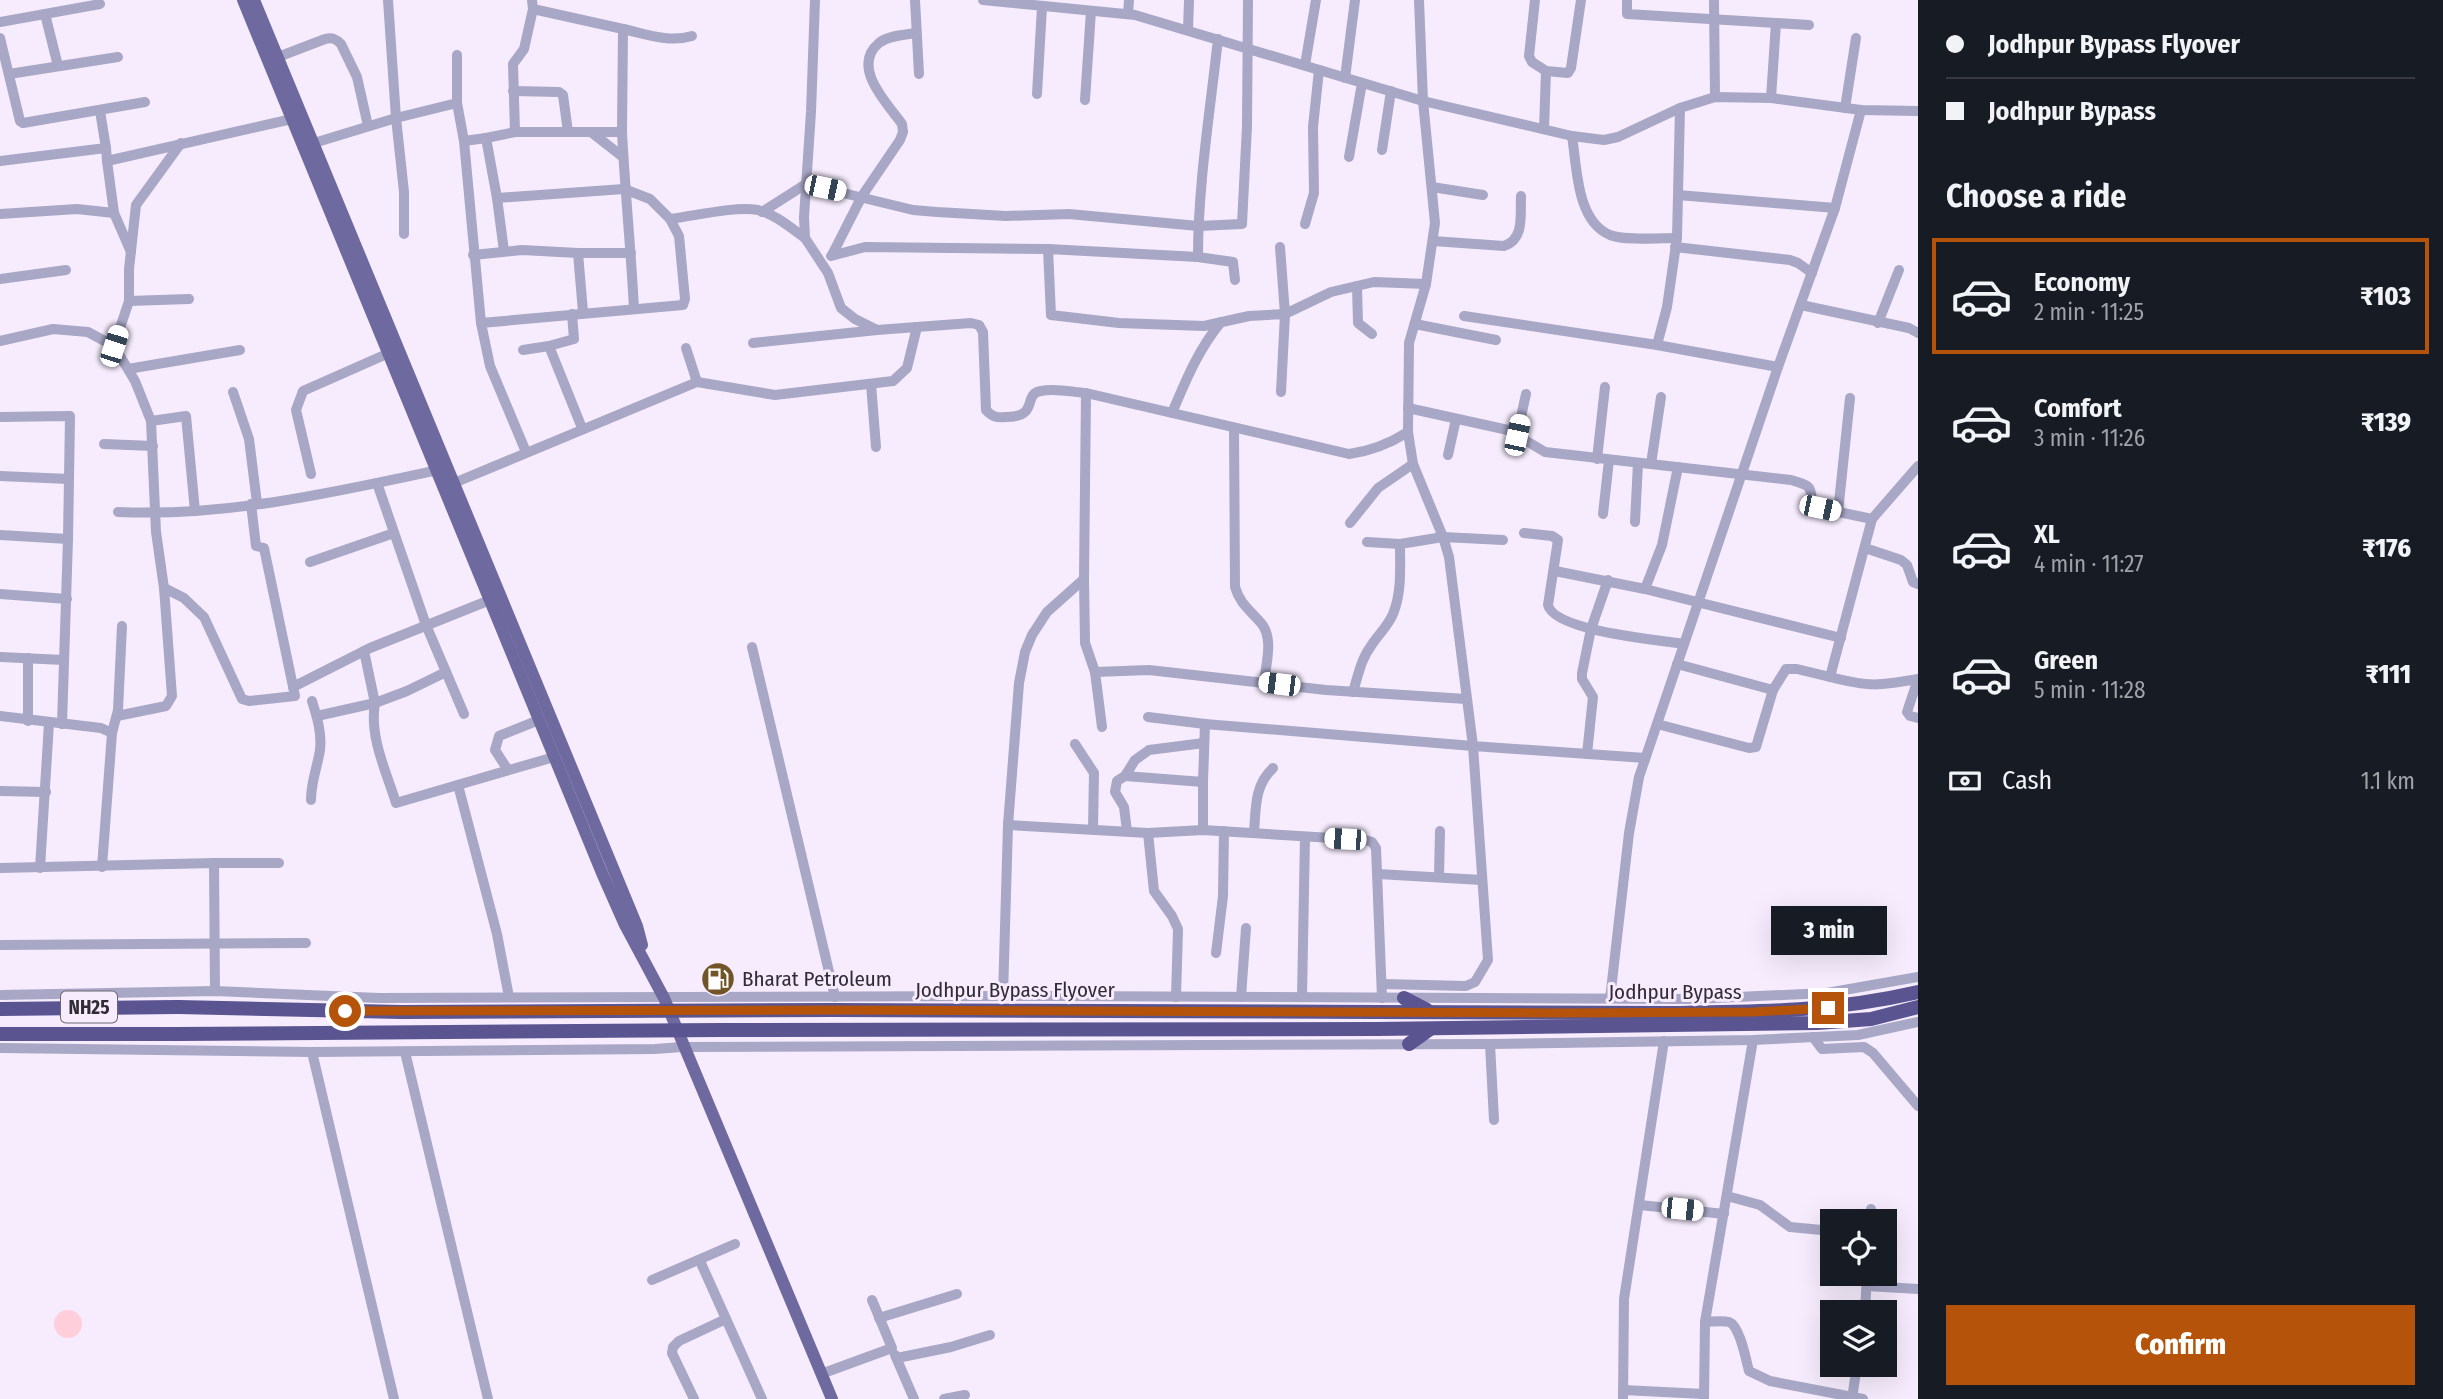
<!DOCTYPE html>
<html lang="en">
<head>
<meta charset="utf-8">
<style>
	:root { --surface:#171b24; --page:#242831; --text:#f1f3f6; --muted:#9ea1a6; --line:#363941; --accent:#b45309 }
	body { margin:0; font-family:"Fira Sans Condensed",sans-serif; background:var(--page); color:var(--text); height:100vh; display:flex; flex-direction:column; font-size:26px; white-space:nowrap }
	* { box-sizing:border-box; margin:0 }
	p { font-size:23px; color:var(--muted) }
	.icon { flex:none; width:38px; height:38px; fill:none; stroke:currentColor; stroke-width:2; stroke-linecap:round; stroke-linejoin:round }
	.map { position:relative; flex:1; overflow:hidden }
	.side { display:flex; flex-direction:column; background:var(--surface); width:525px }
	.side>* { flex:none }
	.guide { display:grid; align-content:center; height:154px; padding:0 28px; background:var(--surface) }
	.tools { position:absolute; left:1820px; top:1209px; display:grid; gap:14px }
	.tools a { display:grid; place-items:center; width:77px; height:77px; border-radius:0px; background:var(--surface); box-shadow:0 7px 28px #0002; font-size:35px }
	.end { position:absolute; width:32px; height:32px; margin:-16px; border:9px solid #b45309; background:#fff; box-shadow:0 0 0 4px #fff }
	.from { border-radius:50% }
	.bubble { position:absolute; height:49px; border-radius:0px; background:var(--surface); box-shadow:0 7px 28px #0002; font-size:23px; font-weight:800; line-height:49px; text-align:center }
	.car { position:absolute; width:21px; height:42px; margin:-21px -10px; border-radius:9px; box-shadow:0 0 5px 2px #0007; background:linear-gradient(#fff 24%,#345 0 40%,#fff 0 76%,#345 0 86%,#fff 0) }
	.guide b { display:flex; align-items:center; gap:24px; height:66px; font-size:26px }
	.guide b+b { border-top:2px solid var(--line) }
	.guide i { width:18px; height:18px; background:var(--text) }
	ul { padding:0; list-style:none }
	li { display:flex; align-items:center; gap:21px; height:116px; margin:0 14px 10px; padding:0 14px; border:4px solid transparent; border-radius:0px }
	li div { flex:1 }
	li b { display:block; font-size:26px }
	li em { font-style:normal; font-weight:800 }
	li.selected { border-color:var(--accent) }
	li>.icon { width:63px; height:63px; stroke-width:1.5 }
	h2 { padding:0 28px; font-size:32px; line-height:84px }
	.pay { display:flex; align-items:center; gap:18px; height:77px; padding:0 28px; font-size:26px }
	.pay p { margin-inline-start:auto }
	.primary-button { display:flex; gap:14px; margin-top:auto; padding:14px 28px }
	.primary-button a { flex:1; height:80px; border-radius:0px; background:var(--accent); color:#fff; font-size:28px; font-weight:800; line-height:80px; text-align:center }
	main { display:flex; flex:1; min-height:0 }
	.map>svg:first-child { display:block }
	.green { fill:#fecfdb }
	.lines { fill:none; stroke-linecap:round; stroke-linejoin:round }
	.minor { stroke:#a8a7c6; stroke-width:10 }
	.major { stroke:#6e6a9f; stroke-width:12 }
	.highway { stroke:#5a5491; stroke-width:14 }
	.highway-bridge { stroke:#5a5491; stroke-width:14 }
	.route { stroke:#b45309; stroke-width:9 }
	.labels { text-anchor:middle; dominant-baseline:central; stroke-width:6; stroke-linejoin:round; paint-order:stroke }
	.shield { fill:#f6ecfd; stroke:#6c6670; stroke-width:2 }
	.shield-label { font-size:19px; font-weight:bold; fill:#312c34 }
	.poi-label { font-size:21px; fill:#312c34; stroke:#f6ecfd; text-anchor:start }
	.street-label { font-size:21px; fill:#312c34; stroke:#f6ecfd }
</style>
</head>
<body>
<main>
<div class="map">
<svg width="1918" height="1399" viewBox="0 0 1918 1399">
	<rect width="100%" height="100%" fill="#f6ecfd"/>
	<circle class="green" cx="68" cy="1324" r="14"/>
	<g class="lines">
		<g class="minor">
			<polyline points="532,0 533,9 623,29 622,132"/>
			<polyline points="815,0 811,112 804,217 805,238 828,273 841,308 855,319 877,330 917,327"/>
			<polyline points="915,0 919,74"/>
			<polyline points="983,0 1135,15 1423,101 1572,136 1604,140 1618,137 1680,108 1715,97 1771,98 1861,110 1918,111"/>
			<polyline points="1419,0 1423,101 1435,223 1426,284 1409,343 1408,432 1413,464 1443,537 1449,557 1473,746 1645,758"/>
			<polyline points="1535,0 1529,56 1532,62 1546,71 1544,129"/>
			<polyline points="1627,0 1627,14 1809,25"/>
			<polyline points="1714,0 1715,97"/>
			<polyline points="45,14 58,66"/>
			<polyline points="1128,14 1129,0"/>
			<polyline points="0,22 100,4"/>
			<path d="M623 29C646 34 669 43 692 36"/>
			<polyline points="1188,30 1189,0"/>
			<polyline points="0,38 20,121 23,123 145,102"/>
			<path d="M1218 39C1210 112 1198 185 1198 257L1048 249 1051 315 1119 323 1204 326 1249 316 1285 314 1281 392"/>
			<polyline points="457,55 457,103"/>
			<path d="M278 57 325 39C332 37 336 39 341 44L357 77 368 126"/>
			<polyline points="1305,65 1316,0"/>
			<polyline points="1546,71 1568,73 1571,68 1581,0"/>
			<polyline points="9,74 118,57"/>
			<polyline points="1345,78 1355,0"/>
			<polyline points="513,91 559,92 563,95 568,132"/>
			<polyline points="1037,94 1042,7"/>
			<polyline points="1771,98 1776,23"/>
			<polyline points="1085,100 1091,11"/>
			<polyline points="1845,108 1856,38"/>
			<polyline points="515,132 513,64 524,49 533,9"/>
			<polyline points="591,132 623,157"/>
			<path d="M1572 136C1577 166 1576 221 1610 235 1626 241 1659 238 1677 238"/>
			<path d="M486 138 515 132H622C625 191 631 250 634 309"/>
			<polyline points="314,143 396,118 388,0"/>
			<polyline points="106,148 107,161 292,119"/>
			<polyline points="1382,150 1391,91"/>
			<polyline points="1349,157 1362,83"/>
			<polyline points="0,161 106,148 100,111"/>
			<polyline points="107,161 114,213 131,252"/>
			<polyline points="1432,187 1483,195"/>
			<polyline points="1678,195 1835,208"/>
			<polyline points="497,198 504,251"/>
			<polyline points="762,212 806,184 913,210 937,212 1006,216 1069,214 1198,226 1242,224 1247,126 1248,0"/>
			<polyline points="0,214 77,209 114,213"/>
			<path d="M670 219C695 216 734 206 758 210 775 214 791 228 805 238"/>
			<polyline points="1305,224 1314,193 1313,127 1319,70"/>
			<polyline points="404,234 404,192 396,118 457,103 464,141 486,138 497,198 624,189 650,199 670,219 679,236 685,299 683,305 481,323 464,141"/>
			<path d="M1433 241 1504 246C1525 239 1520 215 1521 196"/>
			<polyline points="1280,247 1285,314 1331,292 1374,282 1426,284"/>
			<polyline points="1675,247 1790,260 1798,263 1812,273"/>
			<polyline points="473,255 522,250 578,253"/>
			<path d="M832 255 862 196 900 140 903 132 902 124C888 104 850 67 879 43 888 35 905 35 916 33"/>
			<polyline points="831,256 865,247 1048,249"/>
			<polyline points="1198,257 1233,262 1235,280"/>
			<polyline points="0,279 66,270"/>
			<polyline points="1357,286 1358,323 1372,334"/>
			<polyline points="129,301 189,299"/>
			<polyline points="1801,305 1909,328 1918,333"/>
			<polyline points="583,312 578,253 631,253"/>
			<polyline points="572,314 574,339 549,346 582,428"/>
			<polyline points="1464,316 1657,345 1667,307 1677,238 1680,108"/>
			<polyline points="481,323 490,366 526,452"/>
			<polyline points="1878,323 1899,270"/>
			<polyline points="1415,324 1496,340"/>
			<polyline points="0,341 53,329 88,332 114,346 129,301 129,269 136,205 181,143"/>
			<polyline points="753,343 877,330"/>
			<polyline points="1657,345 1778,367"/>
			<polyline points="114,346 135,381 151,421 156,532 164,588 172,696 166,706 117,716"/>
			<polyline points="686,348 697,382"/>
			<polyline points="523,350 549,346"/>
			<polyline points="128,369 240,350"/>
			<polyline points="871,384 876,447"/>
			<polyline points="233,392 249,439 257,503"/>
			<polyline points="1086,393 1084,579 1085,643 1095,672 1102,727"/>
			<path d="M1408 408 1508 430 1545 452 1791 480C1815 487 1808 486 1814 506L1820 508 1872 519 1830 677 1797 669H1786L1773 690 1677 664"/>
			<path d="M1172 413C1186 380 1198 350 1221 322"/>
			<polyline points="0,417 70,416 68,539"/>
			<polyline points="151,421 186,416 195,511"/>
			<path d="M1234 428 1235 587C1240 604 1250 610 1261 623 1274 638 1266 664 1264 682"/>
			<polyline points="1517,435 1526,394"/>
			<polyline points="104,444 153,446"/>
			<polyline points="1448,455 1456,419"/>
			<polyline points="1597,459 1605,387"/>
			<polyline points="1651,464 1661,397"/>
			<polyline points="311,474 296,410 303,391 389,353"/>
			<polyline points="0,476 69,479"/>
			<polyline points="377,483 426,625 464,714"/>
			<path d="M454 483 697 382 775 395 893 381 907 368 917 327 971 323 979 325 983 332 986 410C992 417 997 418 1006 417 1040 417 1022 394 1041 391 1055 388 1072 392 1086 393L1349 454C1371 451 1389 444 1408 432"/>
			<path d="M118 512C227 517 336 492 443 469"/>
			<polyline points="1838,512 1850,398"/>
			<polyline points="1603,514 1609,460"/>
			<polyline points="1872,519 1918,466"/>
			<polyline points="1635,522 1638,463"/>
			<polyline points="1350,523 1378,488 1413,464"/>
			<path d="M1524 533 1552 536 1558 540 1548 605C1554 631 1659 640 1684 644"/>
			<polyline points="0,535 68,539 62,724"/>
			<polyline points="1367,542 1400,544 1443,537 1503,540"/>
			<polyline points="1865,548 1901,560 1907,565 1913,582 1918,584"/>
			<polyline points="310,562 394,533"/>
			<polyline points="1555,571 1645,589 1841,638"/>
			<polyline points="164,588 184,598 204,617 242,699 249,701 295,696 264,548 256,546 251,504"/>
			<polyline points="1645,589 1662,545 1678,467"/>
			<polyline points="0,594 67,599"/>
			<polyline points="752,647 835,997"/>
			<polyline points="0,657 64,660"/>
			<polyline points="28,658 28,721"/>
			<path d="M446 672 407 691 375 703C369 736 386 771 396 803L554 757"/>
			<polyline points="1095,672 1149,670 1326,690 1466,699"/>
			<path d="M1830 677C1869 687 1879 686 1918 679"/>
			<polyline points="1918,679 1907,712 1910,716 1918,718"/>
			<polyline points="293,687 370,648 490,600"/>
			<path d="M1353 692C1358 676 1361 659 1371 646 1378 635 1388 626 1393 614 1402 592 1400 567 1400 544"/>
			<polyline points="0,716 101,728 112,733 102,867"/>
			<polyline points="317,716 375,703 364,651"/>
			<polyline points="1148,717 1205,724"/>
			<polyline points="1657,724 1749,748 1756,747 1773,690"/>
			<polyline points="112,733 118,710 122,626"/>
			<polyline points="1075,744 1094,773 1093,829"/>
			<polyline points="1587,754 1593,697 1582,679 1582,673 1591,629 1608,580"/>
			<polyline points="508,770 495,750 499,736 539,720"/>
			<polyline points="1125,776 1135,760 1149,750 1204,743"/>
			<polyline points="1203,782 1203,830"/>
			<polyline points="458,785 497,934 509,997"/>
			<polyline points="0,791 46,792"/>
			<path d="M311 800C311 781 317 769 320 750 322 733 317 717 312 701"/>
			<polyline points="1008,825 1019,683 1025,652 1032,635 1047,612 1084,579"/>
			<polyline points="1127,831 1124,807 1115,792 1117,781 1125,776 1203,782 1205,724 1473,746 1488,960 1475,982 1466,986 1382,984"/>
			<polyline points="1148,833 1154,891 1172,916 1178,929 1176,997"/>
			<path d="M1254 833C1256 808 1254 786 1273 768"/>
			<polyline points="214,863 279,863"/>
			<polyline points="0,868 214,863 215,991"/>
			<polyline points="40,868 49,723"/>
			<polyline points="1378,874 1482,880"/>
			<polyline points="1439,877 1440,831"/>
			<polyline points="0,945 306,943"/>
			<polyline points="1216,953 1223,896 1224,831"/>
			<polyline points="0,995 215,991 379,998 1054,996 1693,999 1827,993 1918,977"/>
			<polyline points="1003,996 1008,825 1148,833 1203,830 1365,840 1372,842 1376,848 1382,998"/>
			<polyline points="1241,997 1246,928"/>
			<polyline points="1302,997 1305,837"/>
			<polyline points="1610,999 1629,833 1639,777 1778,367 1835,208 1861,110"/>
			<polyline points="1813,1037 1822,1049 1864,1047 1873,1053 1918,1106"/>
			<polyline points="1490,1044 1494,1120"/>
			<polyline points="0,1048 312,1052 655,1049 682,1047 1490,1044 1753,1040 1858,1035 1918,1022"/>
			<polyline points="312,1052 394,1399"/>
			<polyline points="405,1052 488,1399"/>
			<polyline points="1727,1196 1760,1205 1790,1227 1832,1231"/>
			<polyline points="1640,1205 1724,1214"/>
			<polyline points="1870,1222 1871,1209"/>
			<polyline points="700,1261 762,1399"/>
			<polyline points="652,1280 735,1244"/>
			<polyline points="1867,1286 1918,1289"/>
			<polyline points="1865,1312 1867,1274"/>
			<polyline points="879,1318 957,1294"/>
			<path d="M1705 1322C1712 1322 1722 1320 1729 1322 1740 1326 1746 1360 1749 1371L1770 1381 1863 1399"/>
			<polyline points="895,1355 914,1399"/>
			<polyline points="897,1358 951,1347 990,1335"/>
			<polyline points="821,1374 892,1348 872,1300"/>
			<polyline points="1623,1390 1704,1394"/>
			<polyline points="694,1399 672,1353 673,1347 679,1341 726,1319"/>
			<polyline points="944,1399 965,1395"/>
			<polyline points="1623,1399 1624,1299 1664,1041"/>
			<polyline points="1704,1399 1705,1322 1753,1040"/>
			<polyline points="1852,1399 1857,1365"/>
		</g>
		<g class="major">
			<polyline points="243,0 602,873 625,925 664,998 832,1399"/>
			<polyline points="254,0 637,926 642,945"/>
		</g>
		<g class="highway">
			<polyline points="1404,998 1427,1010"/>
			<polyline points="0,1009 178,1007"/>
			<path d="M1376 1012C1474 1012 1572 1013 1669 1013 1756 1012 1832 1012 1918 992"/>
			<polyline points="1377,1029 1817,1023 1871,1019 1918,1007"/>
			<polyline points="0,1034 177,1034"/>
			<polyline points="1409,1044 1430,1029"/>
		</g>
		<g class="highway-bridge">
			<polyline points="178,1007 401,1012 833,1010 1376,1012"/>
			<polyline points="177,1034 720,1030 1377,1029"/>
		</g>
	</g>
	<g class="lines">
		<polyline class="route" points="345,1011 833,1010 1562,1013 1753,1012 1828,1008"/>
	</g>
	<defs>
		<g id="fuel-disc" transform="scale(1.75)"><circle r="9.5" fill="#715427" stroke="#f6ecfd"/><path d="M-5.5-6h7V0h2V4h1.3V-2.5L3-4.5l.8-.8L6-3V5H2.5V1h-1V6h-7ZM-4.2-4.7v3.2H.2V-4.7Z" fill="#fff"/></g>
	</defs>
	<g fill-rule="evenodd">
		<use href="#fuel-disc" x="718" y="979"/>
	</g>
	<g class="labels">
		<rect class="shield" x="61" y="991.5" width="56" height="31" rx="5"/>
		<g class="shield-label">
			<text x="89" y="1007">NH25</text>
		</g>
		<g class="poi-label">
			<text x="742" y="979">Bharat Petroleum</text>
		</g>
		<g class="street-label">
			<text x="1015" y="990">Jodhpur Bypass Flyover</text>
			<text x="1675" y="992">Jodhpur Bypass</text>
		</g>
	</g>
</svg>
<div class="tools">
<a><svg class="icon" aria-label="locate" viewBox="0 0 24 24"><circle cx="12" cy="12" r="6"/><path d="M12 2v4M12 18v4M2 12h4M18 12h4"/></svg></a>
<a><svg class="icon" aria-label="layers" viewBox="0 0 24 24"><path d="M12 4l9 5-9 5-9-5zM3 14l9 5 9-5"/></svg></a>
</div>
<i class="end from" style="left:345px;top:1011px"></i>
<i class="end" style="left:1828px;top:1008px"></i>
<div class="bubble" style="left:1771px;top:906px;width:116px">3 min</div>
<i class="car" style="left:825px;top:188px;rotate:102deg"></i>
<i class="car" style="left:114px;top:346px;rotate:18deg"></i>
<i class="car" style="left:1517px;top:435px;rotate:12deg"></i>
<i class="car" style="left:1820px;top:508px;rotate:102deg"></i>
<i class="car" style="left:1279px;top:684px;rotate:277deg"></i>
<i class="car" style="left:1345px;top:839px;rotate:273deg"></i>
<i class="car" style="left:1682px;top:1209px;rotate:96deg"></i>
</div>
<section class="side">
<div class="guide">
<b><i class="from"></i>Jodhpur Bypass Flyover</b>
<b><i></i>Jodhpur Bypass</b>
</div>
<h2>Choose a ride</h2>
<ul>
<li class="selected"><svg class="icon" aria-label="car" viewBox="0 0 24 24"><path d="M5 17H2v-5l4-1 3-4h7l3 4 3 1v5h-3M9 17h6M6 11h13"/><circle cx="7" cy="17" r="2"/><circle cx="17" cy="17" r="2"/></svg><div><b>Economy</b><p>2 min · 11:25</p></div><em>₹103</em></li>
<li><svg class="icon" aria-label="car" viewBox="0 0 24 24"><path d="M5 17H2v-5l4-1 3-4h7l3 4 3 1v5h-3M9 17h6M6 11h13"/><circle cx="7" cy="17" r="2"/><circle cx="17" cy="17" r="2"/></svg><div><b>Comfort</b><p>3 min · 11:26</p></div><em>₹139</em></li>
<li><svg class="icon" aria-label="car" viewBox="0 0 24 24"><path d="M5 17H2v-5l4-1 3-4h7l3 4 3 1v5h-3M9 17h6M6 11h13"/><circle cx="7" cy="17" r="2"/><circle cx="17" cy="17" r="2"/></svg><div><b>XL</b><p>4 min · 11:27</p></div><em>₹176</em></li>
<li><svg class="icon" aria-label="car" viewBox="0 0 24 24"><path d="M5 17H2v-5l4-1 3-4h7l3 4 3 1v5h-3M9 17h6M6 11h13"/><circle cx="7" cy="17" r="2"/><circle cx="17" cy="17" r="2"/></svg><div><b>Green</b><p>5 min · 11:28</p></div><em>₹111</em></li>
</ul>
<div class="pay"><svg class="icon" aria-label="cash" viewBox="0 0 24 24"><path d="M3 7h18v10H3z"/><circle cx="12" cy="12" r="2"/></svg>Cash<p>1.1 km</p></div>
<div class="primary-button"><a>Confirm</a></div>
</section>
</main>
</body>
</html>
